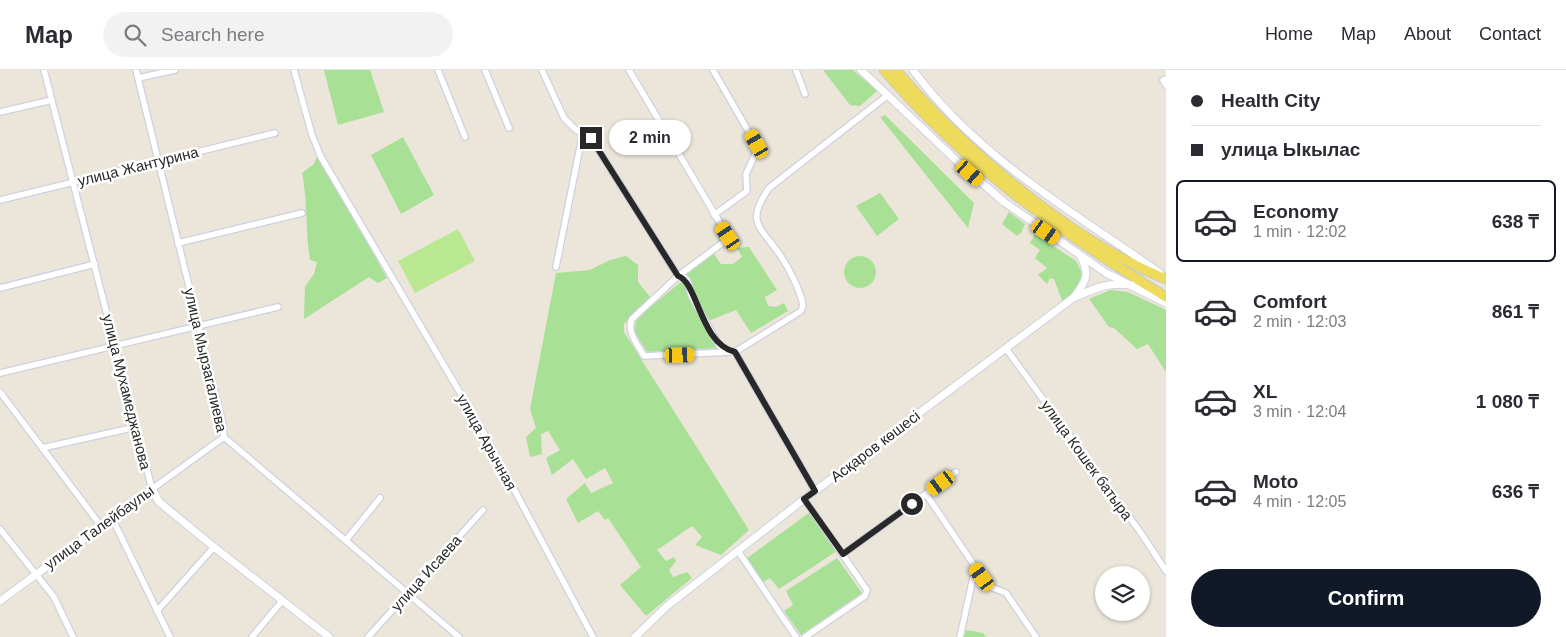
<!DOCTYPE html>
<html lang="en">
<head>
<meta charset="utf-8">
<style>
	:root { --surface:#fff; --page:#f2f2f3; --text:#2b2b33; --muted:#7c7c81; --line:#e1e1e2; --accent:#111827 }
	body { margin:0; font-family:Arial,sans-serif; background:var(--page); color:var(--text); height:100vh; display:flex; flex-direction:column; font-size:19px; white-space:nowrap }
	* { box-sizing:border-box; margin:0 }
	p { font-size:16px; color:var(--muted) }
	.icon { flex:none; width:28px; height:28px; fill:none; stroke:currentColor; stroke-width:2; stroke-linecap:round; stroke-linejoin:round }
	.map { position:relative; flex:1; overflow:hidden }
	.sheet { display:flex; flex-direction:column; background:var(--surface); width:400px }
	.sheet>* { flex:none }
	.banner { display:grid; align-content:center; height:110px; padding:0 25px; background:var(--surface) }
	.buttons { position:absolute; left:1095px; top:496px; display:grid; gap:10px }
	.buttons a { display:grid; place-items:center; width:55px; height:55px; border-radius:50%; background:var(--surface); box-shadow:0 1px 4px #0004; font-size:25px }
	.end { position:absolute; width:22px; height:22px; margin:-11px; border:6px solid #282828; background:#fff; box-shadow:0 0 0 2px #fff }
	.from { border-radius:50% }
	.bubble { position:absolute; height:35px; border-radius:18px; background:var(--surface); box-shadow:0 1px 4px #0004; font-size:16px; font-weight:700; line-height:35px; text-align:center }
	.car { position:absolute; width:15px; height:30px; margin:-15px -8px; border-radius:6px; box-shadow:0 0 4px 1px #0007; background:linear-gradient(#f5c518 24%,#345 0 40%,#f5c518 0 76%,#345 0 86%,#f5c518 0) }
	.banner b { display:flex; align-items:center; gap:18px; height:48px; font-size:19px }
	.banner b+b { border-top:1px solid var(--line) }
	.banner i { width:12px; height:12px; background:var(--text) }
	ul { padding:0; list-style:none }
	li { display:flex; align-items:center; gap:15px; height:82px; margin:0 10px 8px; padding:0 15px; border:2px solid transparent; border-radius:8px }
	li div { flex:1 }
	li b { display:block; font-size:19px }
	li em { font-style:normal; font-weight:700 }
	li.on { border-color:var(--accent) }
	li>.icon { width:45px; height:45px; stroke-width:1.5 }
	.button { display:flex; gap:10px; margin-top:auto; padding:10px 25px }
	.button a { flex:1; height:58px; border-radius:30px; background:var(--accent); color:#fff; font-size:20px; font-weight:700; line-height:58px; text-align:center }
	header { display:flex; align-items:center; gap:30px; box-sizing:border-box; height:70px; padding:0 25px; background:var(--surface); border-bottom:1px solid var(--line) }
	header strong { font-size:24px }
	nav { display:flex; gap:28px; margin-inline-start:auto; font-size:18px }
	.search { width:350px; height:45px; background:var(--page); display:flex; align-items:center; gap:12px; box-sizing:border-box; padding:0 18px; border-radius:28px; color:var(--muted); font-size:19px }
	main { display:flex; flex:1; min-height:0 }
	.map>svg:first-child { display:block }
	.green { fill:#a8e196 }
	.pitch { fill:#bae892 }
	.lines { fill:none; stroke-linecap:round; stroke-linejoin:round }
	.minor-casing { stroke:#cfd1e1; stroke-width:8 }
	.tertiary-casing { stroke:#cfd1e1; stroke-width:9 }
	.primary-casing { stroke:#c7c7c7; stroke-width:11 }
	.minor { stroke:#fff; stroke-width:5.5 }
	.tertiary { stroke:#fff; stroke-width:7 }
	.primary { stroke:#eedb5b; stroke-width:9 }
	.route { stroke:#282828; stroke-width:6 }
	.labels { text-anchor:middle; dominant-baseline:central; stroke-width:5; stroke-linejoin:round; paint-order:stroke }
	.street-label { font-size:15px; fill:#282828; stroke:#fff }
</style>
</head>
<body>
<header>
<strong>Map</strong>
<div class="search"><svg class="icon" aria-label="search" viewBox="0 0 24 24"><circle cx="10" cy="10" r="6"/><path d="M15 15l6 6"/></svg>Search here</div>
<nav><a>Home</a><a>Map</a><a>About</a><a>Contact</a></nav>
</header>
<main>
<div class="map">
<svg width="1166" height="567" viewBox="0 0 1166 567">
	<rect width="100%" height="100%" fill="#ebe5da"/>
	<g class="green">
		<polygon points="324,0 370,0 384,42 338,55"/>
		<polygon points="823,0 853,0 877,21 860,36 850,35"/>
		<polygon points="885,45 974,133 968,158 880,47"/>
		<polygon points="403,67 434,125 401,144 371,85"/>
		<path d="M318 84 387 208 378 213 369 207 304 249 305 216 314 204 317 192 310 190C305 161 308 132 302 103L314 94Z"/>
		<polygon points="880,123 899,149 877,166 856,136"/>
		<polygon points="1009,142 1025,154 1021,163 1017,166 1002,154"/>
		<path d="M1035 164 1076 191 1082 203C1079 217 1075 225 1063 233L1054 209 1050 208 1047 214 1038 205 1047 198 1035 188 1040 180 1030 173Z"/>
		<polygon points="749,177 777,220 765,227 768,236 776,237 784,233 788,241 751,263 736,240 708,251 712,262 709,266 718,278 647,282 634,261 637,248 682,211 685,202 714,184 721,194 733,194 742,187 737,178"/>
		<polygon points="626,186 638,195 638,212 650,227 624,254 624,262 749,460 721,485 695,475 702,467 692,456 657,480 666,491 674,487 676,491 669,500 673,507 687,502 692,508 646,546 620,515 641,497 608,448 605,450 598,441 578,453 566,429 585,413 591,423 613,413 605,398 586,409 573,389 552,405 546,388 560,380 548,361 541,364 542,384 530,387 526,367 536,358 530,339 556,203 590,200 610,190"/>
		<circle cx="860" cy="202" r="16"/>
		<polygon points="1110,220 1128,222 1166,240 1166,302 1148,274 1137,279 1114,258 1109,257 1089,229"/>
		<polygon points="810,442 837,481 779,519 770,508 762,513 746,489"/>
		<polygon points="837,488 862,523 801,565 784,541 793,535 786,521"/>
		<polygon points="966,560 983,563 986,567 964,567"/>
	</g>
	<polygon class="pitch" points="458,159 475,191 415,223 398,191"/>
	<g class="lines">
		<g class="minor-casing">
			<g id="minor">
				<polyline points="44,0 152,419 224,367"/>
				<polyline points="136,0 223,355 224,367 459,567"/>
				<polyline points="294,0 312,65 321,87 485,365 593,567"/>
				<polyline points="438,0 465,67"/>
				<polyline points="485,0 509,58"/>
				<path d="M542 0 564 48 575 59 591 68 678 206 632 249C626 261 638 275 644 286L730 282"/>
				<path d="M629 0 729 168 678 206 685 208 688 212 691 225 719 275 724 280 735 282 801 241 803 235C800 220 789 198 780 185 760 156 745 153 769 118L888 25"/>
				<polyline points="713,0 758,78 746,104 747,121 714,145"/>
				<polyline points="796,0 805,24"/>
				<polyline points="138,8 175,0"/>
				<polyline points="1166,9 1163,10 1166,15"/>
				<polyline points="0,42 52,30"/>
				<polyline points="0,130 275,63"/>
				<polyline points="178,173 302,143"/>
				<polyline points="556,197 583,62"/>
				<polyline points="0,218 95,194"/>
				<polyline points="1007,280 1141,463 1166,501"/>
				<polyline points="735,282 815,421"/>
				<polyline points="0,303 278,237"/>
				<polyline points="0,322 101,456"/>
				<polyline points="42,378 136,357"/>
				<polyline points="926,424 988,516 1006,523 1036,567"/>
				<polyline points="804,429 867,520 865,526 805,567"/>
				<polyline points="112,448 170,567"/>
				<polyline points="0,459 54,527 73,567"/>
				<polyline points="346,470 380,428"/>
				<polyline points="738,481 796,567"/>
				<polyline points="843,484 956,402"/>
				<polyline points="157,541 214,477"/>
				<polyline points="252,567 282,531"/>
				<polyline points="368,567 483,440"/>
				<polyline points="960,567 975,499"/>
			</g>
		</g>
		<g class="tertiary-casing">
			<g id="tertiary">
				<polyline points="861,0 959,93 1004,132 1106,203 1166,233"/>
				<path d="M913 0C977 87 1073 142 1160 203"/>
				<path d="M1075 226C1086 211 1090 204 1081 187"/>
				<polyline points="0,531 152,419 159,432 214,477 329,567"/>
				<path d="M635 567 667 536 803 430 1073 228C1096 218 1106 212 1132 215"/>
			</g>
		</g>
		<g class="primary-casing">
			<g id="primary">
				<path d="M884 0C968 98 1057 160 1166 227"/>
				<path d="M896 0C962 78 1071 171 1166 209"/>
			</g>
		</g>
		<use href="#minor" class="minor"/>
		<use href="#tertiary" class="tertiary"/>
		<use href="#primary" class="primary"/>
	</g>
	<g class="lines">
		<path class="route" d="M591 68 678 206C698 212 700 274 735 282L815 421 804 429 843 484 912 434"/>
	</g>
	<g class="labels">
		<g class="street-label">
			<text transform="translate(138 96) rotate(-14)">улица Жантурина</text>
			<text transform="translate(206 290) rotate(77)">улица Мырзагалиева</text>
			<text transform="translate(127 322) rotate(76)">улица Мухамеджанова</text>
			<text transform="translate(487 372) rotate(61)">улица Арычная</text>
			<text transform="translate(875 376) rotate(-37)">Асқаров көшесі</text>
			<text transform="translate(1087 390) rotate(54)">улица Кошек батыра</text>
			<text transform="translate(99 457) rotate(-36)">улица Талейбаулы</text>
			<text transform="translate(426 503) rotate(-48)">улица Исаева</text>
		</g>
	</g>
</svg>
<div class="buttons">
<a><svg class="icon" aria-label="layers" viewBox="0 0 24 24"><path d="M12 4l9 5-9 5-9-5zM3 14l9 5 9-5"/></svg></a>
</div>
<i class="end from" style="left:912px;top:434px"></i>
<i class="end" style="left:591px;top:68px"></i>
<div class="bubble" style="left:609px;top:50px;width:82px">2 min</div>
<i class="car" style="left:757px;top:74px;rotate:330deg"></i>
<i class="car" style="left:970px;top:103px;rotate:131deg"></i>
<i class="car" style="left:1046px;top:162px;rotate:125deg"></i>
<i class="car" style="left:728px;top:166px;rotate:326deg"></i>
<i class="car" style="left:680px;top:285px;rotate:88deg"></i>
<i class="car" style="left:941px;top:413px;rotate:234deg"></i>
<i class="car" style="left:982px;top:507px;rotate:324deg"></i>
</div>
<section class="sheet">
<div class="banner">
<b><i class="from"></i>Health City</b>
<b><i></i>улица Ыкылас</b>
</div>
<ul>
<li class="on"><svg class="icon" aria-label="car" viewBox="0 0 24 24"><path d="M5 17H2v-5l4-1 3-4h7l3 4 3 1v5h-3M9 17h6M6 11h13"/><circle cx="7" cy="17" r="2"/><circle cx="17" cy="17" r="2"/></svg><div><b>Economy</b><p>1 min · 12:02</p></div><em>638 ₸</em></li>
<li><svg class="icon" aria-label="car" viewBox="0 0 24 24"><path d="M5 17H2v-5l4-1 3-4h7l3 4 3 1v5h-3M9 17h6M6 11h13"/><circle cx="7" cy="17" r="2"/><circle cx="17" cy="17" r="2"/></svg><div><b>Comfort</b><p>2 min · 12:03</p></div><em>861 ₸</em></li>
<li><svg class="icon" aria-label="car" viewBox="0 0 24 24"><path d="M5 17H2v-5l4-1 3-4h7l3 4 3 1v5h-3M9 17h6M6 11h13"/><circle cx="7" cy="17" r="2"/><circle cx="17" cy="17" r="2"/></svg><div><b>XL</b><p>3 min · 12:04</p></div><em>1 080 ₸</em></li>
<li><svg class="icon" aria-label="car" viewBox="0 0 24 24"><path d="M5 17H2v-5l4-1 3-4h7l3 4 3 1v5h-3M9 17h6M6 11h13"/><circle cx="7" cy="17" r="2"/><circle cx="17" cy="17" r="2"/></svg><div><b>Moto</b><p>4 min · 12:05</p></div><em>636 ₸</em></li>
</ul>
<div class="button"><a>Confirm</a></div>
</section>
</main>
</body>
</html>
